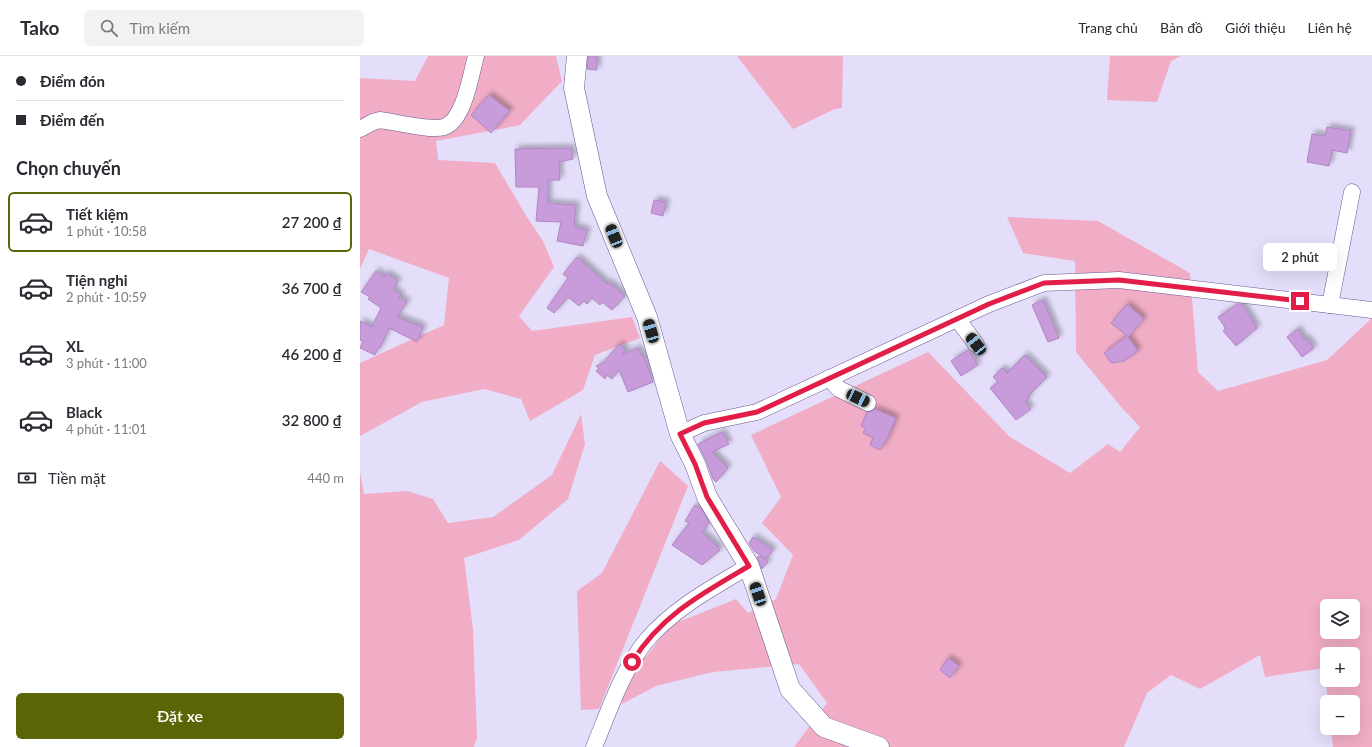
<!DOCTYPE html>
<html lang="vi">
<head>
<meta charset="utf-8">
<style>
	:root { --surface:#fff; --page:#f2f2f3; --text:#2b2b33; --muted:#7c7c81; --line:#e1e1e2; --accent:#5c6505 }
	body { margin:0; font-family:Lato,sans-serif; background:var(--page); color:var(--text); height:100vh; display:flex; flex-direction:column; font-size:15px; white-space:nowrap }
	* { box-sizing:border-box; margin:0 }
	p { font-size:13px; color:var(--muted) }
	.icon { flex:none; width:22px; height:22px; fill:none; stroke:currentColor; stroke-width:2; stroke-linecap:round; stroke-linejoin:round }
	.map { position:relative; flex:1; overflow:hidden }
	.sheet { display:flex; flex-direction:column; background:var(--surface); width:360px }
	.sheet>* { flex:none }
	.banner { display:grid; align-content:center; height:88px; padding:0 16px; background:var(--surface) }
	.tools { position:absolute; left:960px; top:543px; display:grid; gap:8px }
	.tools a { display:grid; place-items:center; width:40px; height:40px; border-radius:6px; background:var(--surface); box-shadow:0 4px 16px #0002; font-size:20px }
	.end { position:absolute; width:18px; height:18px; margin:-9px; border:5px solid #e11d48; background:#fff; box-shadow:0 0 0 2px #fff }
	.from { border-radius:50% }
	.bubble { position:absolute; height:28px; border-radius:6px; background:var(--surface); box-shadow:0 4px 16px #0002; font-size:13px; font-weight:600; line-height:28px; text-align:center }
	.car { position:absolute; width:12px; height:24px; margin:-12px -6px; border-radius:5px; box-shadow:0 0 3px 1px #0007; background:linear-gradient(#222 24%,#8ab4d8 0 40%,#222 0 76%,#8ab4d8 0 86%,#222 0) }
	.banner b { display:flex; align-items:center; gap:14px; height:38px; font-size:15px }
	.banner b+b { border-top:1px solid var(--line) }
	.banner i { width:10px; height:10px; background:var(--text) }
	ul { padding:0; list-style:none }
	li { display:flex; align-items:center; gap:12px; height:60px; margin:0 8px 6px; padding:0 8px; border:2px solid transparent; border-radius:6px }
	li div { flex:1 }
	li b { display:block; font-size:15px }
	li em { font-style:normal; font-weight:600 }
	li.active { border-color:var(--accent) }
	li>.icon { width:36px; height:36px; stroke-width:1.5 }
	h2 { padding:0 16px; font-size:18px; line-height:48px }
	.pay { display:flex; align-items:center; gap:10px; height:44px; padding:0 16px; font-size:15px }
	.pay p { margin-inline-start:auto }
	.action { display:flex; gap:8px; margin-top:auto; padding:8px 16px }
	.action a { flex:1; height:46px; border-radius:6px; background:var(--accent); color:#fff; font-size:16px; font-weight:600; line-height:46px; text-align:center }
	header { display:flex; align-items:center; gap:24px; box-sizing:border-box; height:56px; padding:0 20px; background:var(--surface); border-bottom:1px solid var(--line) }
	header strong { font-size:19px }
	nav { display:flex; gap:22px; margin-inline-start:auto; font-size:14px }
	.search { width:280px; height:36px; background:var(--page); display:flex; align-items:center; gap:10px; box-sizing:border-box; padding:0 14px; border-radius:6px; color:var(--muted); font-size:15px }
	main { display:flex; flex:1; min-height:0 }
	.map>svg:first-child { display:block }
	.green { fill:#f2adc6; fill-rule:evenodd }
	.building { fill:#c89cda; stroke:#b085c2; filter:url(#shadow) }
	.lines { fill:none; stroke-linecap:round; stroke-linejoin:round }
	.minor-casing { stroke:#675694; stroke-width:17 }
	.tertiary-casing { stroke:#675694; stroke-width:21 }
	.minor { stroke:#fff; stroke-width:16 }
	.tertiary { stroke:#fff; stroke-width:20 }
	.route { stroke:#e11d48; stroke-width:5 }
</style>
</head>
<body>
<header>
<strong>Tako</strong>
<div class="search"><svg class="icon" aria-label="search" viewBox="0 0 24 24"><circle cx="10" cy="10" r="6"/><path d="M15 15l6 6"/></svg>Tìm kiếm</div>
<nav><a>Trang chủ</a><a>Bản đồ</a><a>Giới thiệu</a><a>Liên hệ</a></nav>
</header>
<main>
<section class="sheet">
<div class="banner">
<b><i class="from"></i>Điểm đón</b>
<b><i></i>Điểm đến</b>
</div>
<h2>Chọn chuyến</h2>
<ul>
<li class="active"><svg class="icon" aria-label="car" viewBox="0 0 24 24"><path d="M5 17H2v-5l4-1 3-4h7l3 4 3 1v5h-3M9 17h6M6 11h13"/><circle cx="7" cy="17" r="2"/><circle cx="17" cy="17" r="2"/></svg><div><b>Tiết kiệm</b><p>1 phút · 10:58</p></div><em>27 200 ₫</em></li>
<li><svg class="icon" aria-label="car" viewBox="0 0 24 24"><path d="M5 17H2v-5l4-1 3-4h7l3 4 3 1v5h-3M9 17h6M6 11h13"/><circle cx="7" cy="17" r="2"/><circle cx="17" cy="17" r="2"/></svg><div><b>Tiện nghi</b><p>2 phút · 10:59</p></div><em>36 700 ₫</em></li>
<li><svg class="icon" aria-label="car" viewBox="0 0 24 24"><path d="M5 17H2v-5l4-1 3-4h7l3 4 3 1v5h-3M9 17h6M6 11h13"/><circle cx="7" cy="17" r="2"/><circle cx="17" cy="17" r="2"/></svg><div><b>XL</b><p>3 phút · 11:00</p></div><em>46 200 ₫</em></li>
<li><svg class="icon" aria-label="car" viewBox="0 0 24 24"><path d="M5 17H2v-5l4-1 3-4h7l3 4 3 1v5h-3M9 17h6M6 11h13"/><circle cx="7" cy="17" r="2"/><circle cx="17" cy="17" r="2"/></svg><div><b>Black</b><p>4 phút · 11:01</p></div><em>32 800 ₫</em></li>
</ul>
<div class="pay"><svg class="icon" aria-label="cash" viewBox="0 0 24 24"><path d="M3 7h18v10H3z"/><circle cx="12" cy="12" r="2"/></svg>Tiền mặt<p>440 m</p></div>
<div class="action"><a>Đặt xe</a></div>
</section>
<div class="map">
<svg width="1012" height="691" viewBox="0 0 1012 691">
	<defs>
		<filter id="shadow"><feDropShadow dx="3.5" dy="-3.5" stdDeviation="2" flood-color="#0004"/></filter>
	</defs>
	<rect width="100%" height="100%" fill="#e4defa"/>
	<g class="green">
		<polygon points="68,0 196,0 202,25 160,69 76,85 78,104 135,107 165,158 183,185 194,211 159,260 172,275 272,261 280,282 235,299 223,334 170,365 161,343 124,333 62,346 0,380 0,307 84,269 89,222 9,193 0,213 0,22 55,25"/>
		<polygon points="377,0 483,0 482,52 475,53 433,73"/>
		<polygon points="750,0 821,0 811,5 797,46 747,44"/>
		<path d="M647 161 738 165 830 217 838 316 858 335 967 304 1012 262V691H973L971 672H993V646H968L964 612 905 621 900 599 840 633 811 619 787 637 764 691H434L467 647 439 608 353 616 296 630 262 648 264 610 286 601 311 569 376 543 388 557 416 543 433 499 402 467 421 441 391 379 568 296 650 381 710 417 748 388 760 396 780 371 762 352 716 296 715 205 663 197ZM967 550H993V576H967ZM967 598H993V624H967Z"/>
		<polygon points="221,358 225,388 208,443 159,484 104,502 113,573 117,682 114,691 0,691 0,416 4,438 47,435 73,443 88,467 133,461 192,419"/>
		<polygon points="300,405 328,430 239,653 221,654 217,535 242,517"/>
	</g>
	<g class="building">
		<polygon points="228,0 237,0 237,14 227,13"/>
		<polygon points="129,39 150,55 131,77 111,59"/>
		<polygon points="967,71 991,75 987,97 972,94 969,110 947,106 952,78 965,80"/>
		<polygon points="211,92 213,103 199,106 200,124 188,124 188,147 216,149 214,171 227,174 223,190 197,185 201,166 176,165 179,131 156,131 155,93"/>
		<polygon points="294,144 306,146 303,160 291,157"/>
		<polygon points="217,201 247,228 248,226 265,240 252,254 242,246 240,249 232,242 227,248 224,245 219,250 208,241 194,257 187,252 208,222 203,218"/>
		<polygon points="16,215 24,221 26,217 38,225 33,233 41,239 39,241 47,246 37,261 63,271 57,286 29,272 20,292 19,291 15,299 0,292 3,285 0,284 0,265 12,271 21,252 8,243 10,241 1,236"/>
		<polygon points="683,244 699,282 688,286 672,249"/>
		<polygon points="767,248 784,263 768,281 778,295 764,305 751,307 744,297 767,280 751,267"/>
		<polygon points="878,248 882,248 897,272 876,290 863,275 865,274 864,270 858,261"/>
		<polygon points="938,273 944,284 946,282 954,292 942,301 927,281"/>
		<polygon points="259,288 266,294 262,299 278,292 282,300 284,300 293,326 268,336 259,314 252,323 247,319 245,323 236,315 239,312 236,310 243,307"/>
		<polygon points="608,294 618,309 601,320 591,305"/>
		<polygon points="665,299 687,321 668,340 669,342 665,346 671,353 656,364 630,332 638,326 633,321 642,312 647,317"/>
		<polygon points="515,353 536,362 526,385 520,394 510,389 513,382 503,377 506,372 501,370 507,356 513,355"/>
		<polygon points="362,376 369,388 352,396 368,412 356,426 353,423 346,404 338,388"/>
		<polygon points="335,449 341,452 349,466 342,477 356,489 360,494 342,509 312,489 329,467 325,465"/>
		<polygon points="393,481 413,494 406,503 394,495 389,487"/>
		<polygon points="400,500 408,506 402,513 397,501"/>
		<polygon points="588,602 599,610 590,622 580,614"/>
	</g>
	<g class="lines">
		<g class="minor-casing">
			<g id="minor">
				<path d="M0 73 13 66 20 64C36 66 70 75 84 71 104 65 111 18 116 0"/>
				<polyline points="992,136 970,249 1012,254"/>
				<polyline points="598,262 601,268 616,288"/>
				<polyline points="469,322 479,333 508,347"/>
				<polyline points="320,378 344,367 397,356 629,248 684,227 759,224 970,249"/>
				<path d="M234 691C249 655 262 615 286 585 314 552 352 532 389 510"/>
			</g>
		</g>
		<g class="tertiary-casing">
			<polyline id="tertiary" points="217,0 214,32 237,140 287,261 320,378 335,408 347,441 389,510 430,633 464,671 519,691"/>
		</g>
		<use href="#minor" class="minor"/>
		<use href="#tertiary" class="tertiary"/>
	</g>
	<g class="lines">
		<path class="route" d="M272 606C301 559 343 537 389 510L347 441 335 408 320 378 344 367 397 356 629 248 684 227 759 224 940 245"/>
	</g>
</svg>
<div class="tools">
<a><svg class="icon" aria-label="layers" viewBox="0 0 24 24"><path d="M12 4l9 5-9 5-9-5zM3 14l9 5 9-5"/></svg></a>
<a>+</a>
<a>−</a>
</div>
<i class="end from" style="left:272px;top:606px"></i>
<i class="end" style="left:940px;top:245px"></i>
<div class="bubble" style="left:903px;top:187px;width:74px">2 phút</div>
<i class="car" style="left:254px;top:180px;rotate:338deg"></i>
<i class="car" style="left:291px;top:275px;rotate:344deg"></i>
<i class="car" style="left:616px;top:288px;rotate:322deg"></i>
<i class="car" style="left:498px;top:342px;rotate:115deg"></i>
<i class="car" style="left:398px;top:538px;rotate:341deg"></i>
</div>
</main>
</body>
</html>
